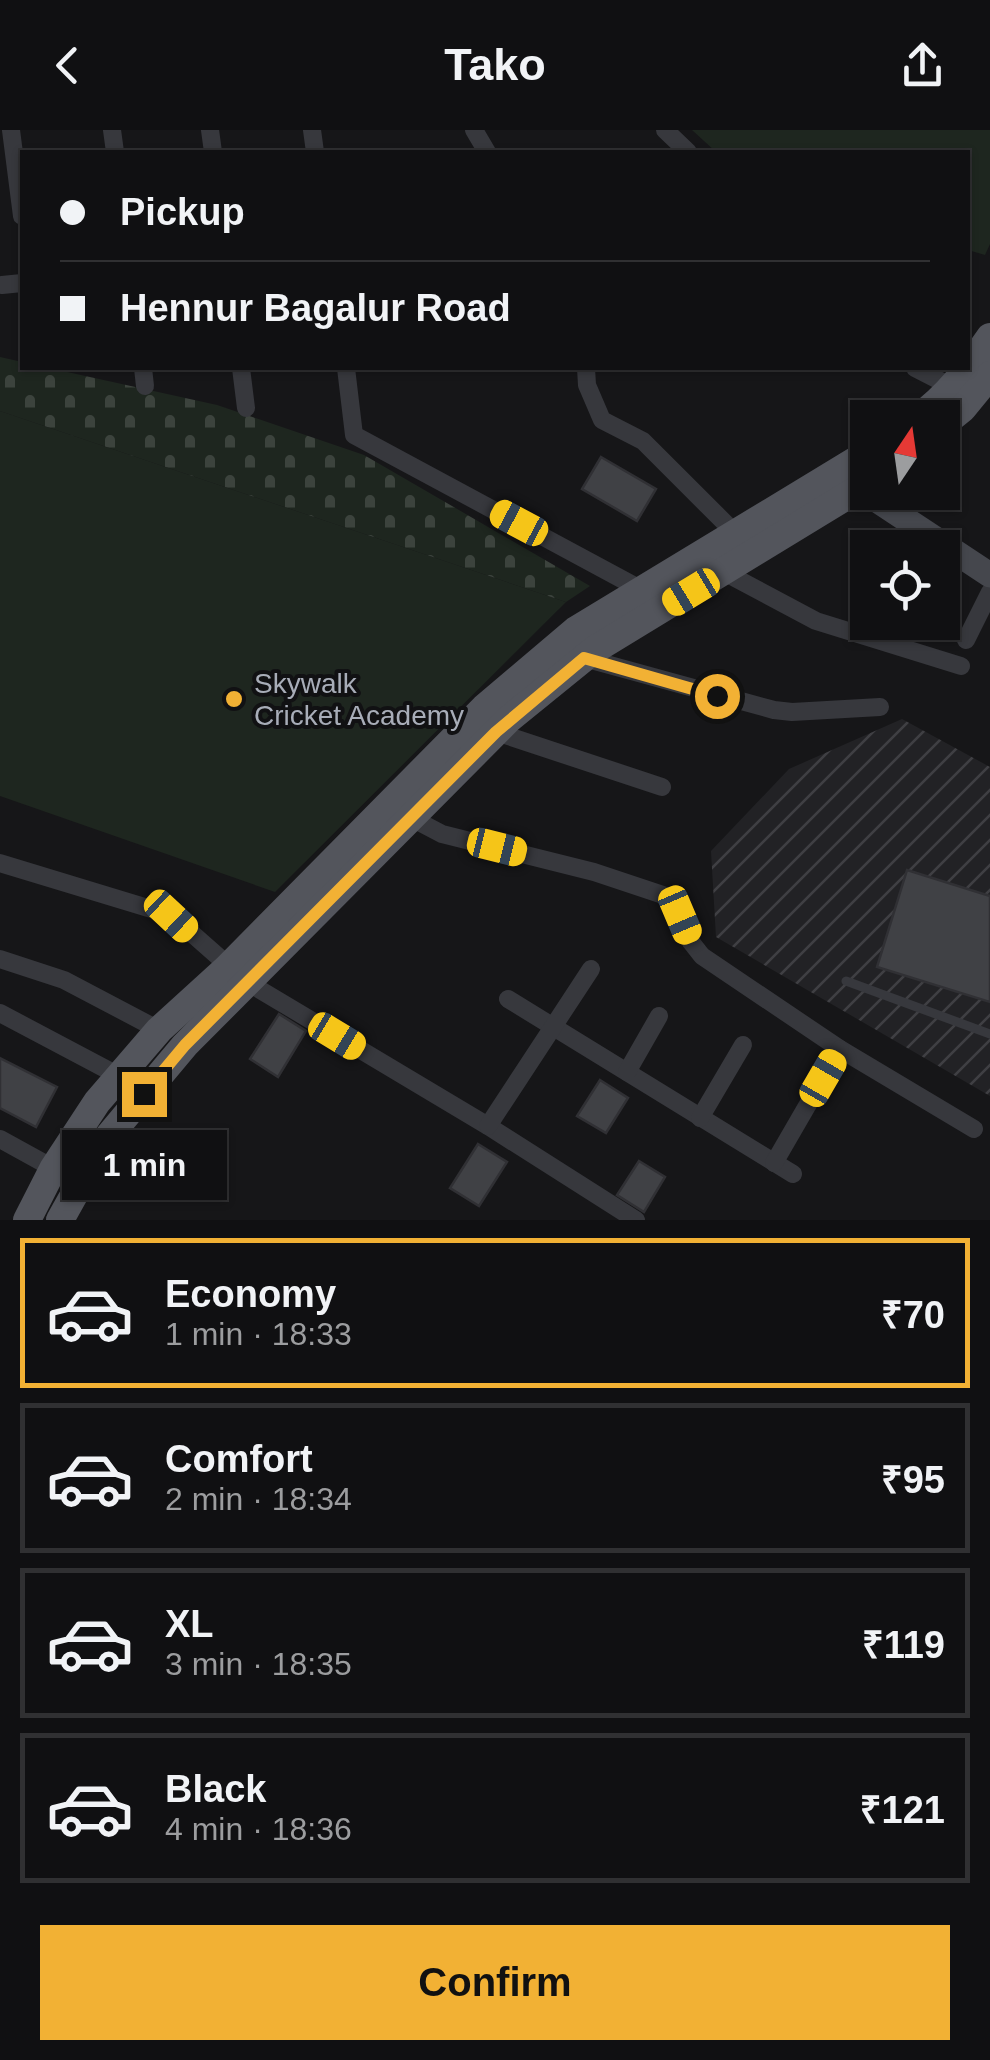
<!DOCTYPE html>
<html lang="en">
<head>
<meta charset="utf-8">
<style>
	:root { --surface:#101012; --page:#19191b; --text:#f1f3f6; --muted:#9c9d9f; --line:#303032; --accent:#f2b134 }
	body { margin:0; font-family:Helvetica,sans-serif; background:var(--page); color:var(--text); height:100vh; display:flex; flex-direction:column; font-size:38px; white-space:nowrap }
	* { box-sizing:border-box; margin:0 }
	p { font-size:32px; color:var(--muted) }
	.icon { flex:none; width:55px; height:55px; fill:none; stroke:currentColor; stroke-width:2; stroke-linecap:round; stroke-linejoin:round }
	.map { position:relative; height:1090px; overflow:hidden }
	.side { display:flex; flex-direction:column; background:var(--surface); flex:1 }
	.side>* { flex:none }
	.guide { position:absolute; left:20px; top:20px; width:950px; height:220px; border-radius:0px; box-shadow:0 2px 8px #0004,0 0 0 2px var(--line); display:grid; align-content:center; height:220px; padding:0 40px; background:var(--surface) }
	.needle { width:65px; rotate:13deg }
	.buttons { position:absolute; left:850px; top:270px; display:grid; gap:20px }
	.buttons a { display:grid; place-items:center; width:110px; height:110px; border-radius:0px; background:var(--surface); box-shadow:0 2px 8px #0004,0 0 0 2px var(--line); font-size:50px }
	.end { position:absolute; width:45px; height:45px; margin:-22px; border:12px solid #f2b134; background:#111; box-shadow:0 0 0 5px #111 }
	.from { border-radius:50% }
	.bubble { position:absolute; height:70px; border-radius:0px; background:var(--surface); box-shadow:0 2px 8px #0004,0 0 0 2px var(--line); font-size:32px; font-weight:700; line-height:70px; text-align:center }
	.car { position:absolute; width:30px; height:60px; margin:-30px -15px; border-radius:12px; box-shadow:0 0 8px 2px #0007; background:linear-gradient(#f5c518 24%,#345 0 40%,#f5c518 0 76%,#345 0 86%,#f5c518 0) }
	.guide b { display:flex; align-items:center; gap:35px; height:95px; font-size:38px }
	.guide b+b { border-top:2px solid var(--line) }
	.guide i { width:25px; height:25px; background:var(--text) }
	ul { padding:18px 0 0; list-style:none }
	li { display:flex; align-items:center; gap:30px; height:150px; margin:0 20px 15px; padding:0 20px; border:5px solid var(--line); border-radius:0px }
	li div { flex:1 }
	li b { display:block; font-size:38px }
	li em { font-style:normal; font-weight:700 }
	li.current { border-color:var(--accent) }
	li>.icon { width:90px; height:90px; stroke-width:1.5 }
	.primary-button { display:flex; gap:20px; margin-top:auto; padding:20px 40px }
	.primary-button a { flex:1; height:115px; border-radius:0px; background:var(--accent); color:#111; font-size:40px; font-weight:700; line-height:115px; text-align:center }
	header { display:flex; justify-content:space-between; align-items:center; height:130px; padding:0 40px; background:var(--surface); font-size:45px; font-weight:700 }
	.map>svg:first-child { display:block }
	.industrial { fill:url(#industrial-furrows) }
	.grass { fill:#1e261f }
	.cemetery { fill:url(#cemetery-stones) }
	.building { fill:#404145; stroke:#303034; stroke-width:2.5 }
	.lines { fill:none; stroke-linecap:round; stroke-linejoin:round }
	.service { stroke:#37383d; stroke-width:9 }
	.minor { stroke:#37383d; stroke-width:18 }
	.secondary { stroke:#45474d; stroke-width:25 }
	.primary { stroke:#53555c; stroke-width:28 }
	.route { stroke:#f2b134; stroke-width:12 }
	.poi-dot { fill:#f2b134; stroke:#111113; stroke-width:4 }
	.labels { text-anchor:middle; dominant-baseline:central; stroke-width:8; stroke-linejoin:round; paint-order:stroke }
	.poi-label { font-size:28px; fill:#a8adb8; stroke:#111113; text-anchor:start }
</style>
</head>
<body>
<header><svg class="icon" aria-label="back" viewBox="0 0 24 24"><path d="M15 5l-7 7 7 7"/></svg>Tako<svg class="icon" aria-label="share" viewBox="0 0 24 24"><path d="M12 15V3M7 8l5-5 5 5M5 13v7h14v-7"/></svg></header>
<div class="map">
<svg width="990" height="1090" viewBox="0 0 990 1090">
	<defs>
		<pattern id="industrial-furrows" width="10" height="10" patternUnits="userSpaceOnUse" patternTransform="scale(2.5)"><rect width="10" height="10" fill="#222225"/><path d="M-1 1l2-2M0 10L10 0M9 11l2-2" fill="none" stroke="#3f3f43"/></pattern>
		<pattern id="cemetery-stones" width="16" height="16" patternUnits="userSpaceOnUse" patternTransform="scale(2.5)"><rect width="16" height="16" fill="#1e261f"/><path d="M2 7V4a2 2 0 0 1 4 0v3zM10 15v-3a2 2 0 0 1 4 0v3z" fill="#3c433d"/></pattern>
	</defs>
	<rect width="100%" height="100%" fill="#161618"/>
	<polygon class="industrial" points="902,589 990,637 990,966 716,807 711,721 789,639"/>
	<g class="grass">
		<polygon points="692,0 990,0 990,114 985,125 968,120 968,22 716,22"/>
		<polygon points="0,281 566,472 275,762 0,666"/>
	</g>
	<polygon class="cemetery" points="0,227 22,232 22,238 49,238 217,275 364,325 590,456 566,472 0,281"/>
	<g class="building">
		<polygon points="601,327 656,359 637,391 582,359"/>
		<polygon points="907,740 990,766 990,872 877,837"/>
		<polygon points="279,884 306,901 278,947 250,929"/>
		<polygon points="0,928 57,957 36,997 0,978"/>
		<polygon points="600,950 628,968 606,1003 577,986"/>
		<polygon points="478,1014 507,1032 479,1076 450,1058"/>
		<polygon points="639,1031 665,1047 644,1082 617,1065"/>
	</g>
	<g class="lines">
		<polyline class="service" points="846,851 990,904"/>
		<g class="minor">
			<polyline points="11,0 22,86"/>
			<polyline points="112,0 115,22"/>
			<polyline points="210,0 213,22"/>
			<polyline points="312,0 315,22"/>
			<polyline points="474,0 487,22"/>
			<polyline points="665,0 688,22"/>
			<polyline points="2,155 22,153"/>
			<polyline points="143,238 145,256"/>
			<polyline points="241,238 246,278"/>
			<polyline points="346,238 354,305 642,460"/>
			<polyline points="586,238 587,255 602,290 643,311 736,404"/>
			<polyline points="915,238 952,257"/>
			<polyline points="724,442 816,491 961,536"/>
			<polyline points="966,510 990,462"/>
			<polyline points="584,528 774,580 792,582 880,577"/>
			<polyline points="496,602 662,657"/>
			<polyline points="402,683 442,704 594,742 663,765 680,785 691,812 702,826 840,919 974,999"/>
			<polyline points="0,733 171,785 247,852 488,996 636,1090"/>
			<polyline points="0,829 64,850 159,900"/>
			<polyline points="508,869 793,1044"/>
			<polyline points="0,883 119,946"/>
			<polyline points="627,942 659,886"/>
			<polyline points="700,988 743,915"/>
			<polyline points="488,996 591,839"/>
			<polyline points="0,1009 60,1042"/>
			<polyline points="774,1033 840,919"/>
		</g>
		<polyline class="secondary" points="848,344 860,359 990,445"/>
		<g class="primary">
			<path d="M917 288C948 266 969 237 990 207"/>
			<polyline points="942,295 963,278 990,245"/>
			<polyline points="27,1090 53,1039 97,972 159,900 227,838 484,578 576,500 868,323"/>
			<polyline points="60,1090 103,1013 185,915 509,589 594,520 868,353"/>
		</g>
	</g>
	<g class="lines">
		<polyline class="route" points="144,964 185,915 496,602 584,528 717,566"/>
	</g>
	<circle class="poi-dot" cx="234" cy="569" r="10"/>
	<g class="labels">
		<g class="poi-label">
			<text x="254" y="553">Skywalk<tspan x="254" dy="32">Cricket Academy</tspan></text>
		</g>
	</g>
</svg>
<div class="buttons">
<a><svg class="needle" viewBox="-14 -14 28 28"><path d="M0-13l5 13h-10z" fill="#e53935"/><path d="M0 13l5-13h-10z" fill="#9c9d9f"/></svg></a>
<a><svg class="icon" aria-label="locate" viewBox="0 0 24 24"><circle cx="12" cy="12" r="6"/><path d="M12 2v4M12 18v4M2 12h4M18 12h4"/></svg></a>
</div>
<i class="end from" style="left:717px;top:566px"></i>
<i class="end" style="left:144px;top:964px"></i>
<div class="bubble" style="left:62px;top:1000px;width:165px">1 min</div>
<i class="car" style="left:519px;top:393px;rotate:298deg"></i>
<i class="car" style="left:691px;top:462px;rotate:239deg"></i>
<i class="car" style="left:497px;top:717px;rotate:104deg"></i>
<i class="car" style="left:680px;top:785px;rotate:157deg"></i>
<i class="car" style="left:171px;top:786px;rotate:133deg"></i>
<i class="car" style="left:337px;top:906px;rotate:121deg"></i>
<i class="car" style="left:823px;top:948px;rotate:30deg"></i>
<div class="guide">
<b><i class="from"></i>Pickup</b>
<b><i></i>Hennur Bagalur Road</b>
</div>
</div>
<section class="side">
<ul>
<li class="current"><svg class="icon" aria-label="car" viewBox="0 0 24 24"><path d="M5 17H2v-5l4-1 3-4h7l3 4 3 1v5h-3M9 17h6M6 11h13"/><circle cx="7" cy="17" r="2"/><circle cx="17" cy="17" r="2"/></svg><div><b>Economy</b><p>1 min · 18:33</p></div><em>₹70</em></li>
<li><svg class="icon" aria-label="car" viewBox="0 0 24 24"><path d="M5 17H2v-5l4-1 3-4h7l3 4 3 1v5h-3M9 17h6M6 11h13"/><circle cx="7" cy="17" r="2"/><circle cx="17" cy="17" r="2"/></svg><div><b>Comfort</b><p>2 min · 18:34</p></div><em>₹95</em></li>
<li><svg class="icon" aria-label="car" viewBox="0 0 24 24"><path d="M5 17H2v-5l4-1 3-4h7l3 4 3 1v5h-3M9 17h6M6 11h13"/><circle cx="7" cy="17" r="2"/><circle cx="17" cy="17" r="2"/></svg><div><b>XL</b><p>3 min · 18:35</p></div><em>₹119</em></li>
<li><svg class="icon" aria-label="car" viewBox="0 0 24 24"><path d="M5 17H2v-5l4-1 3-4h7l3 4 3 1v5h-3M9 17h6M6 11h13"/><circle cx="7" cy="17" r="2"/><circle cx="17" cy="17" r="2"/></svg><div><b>Black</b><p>4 min · 18:36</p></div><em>₹121</em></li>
</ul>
<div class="primary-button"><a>Confirm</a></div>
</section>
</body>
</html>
